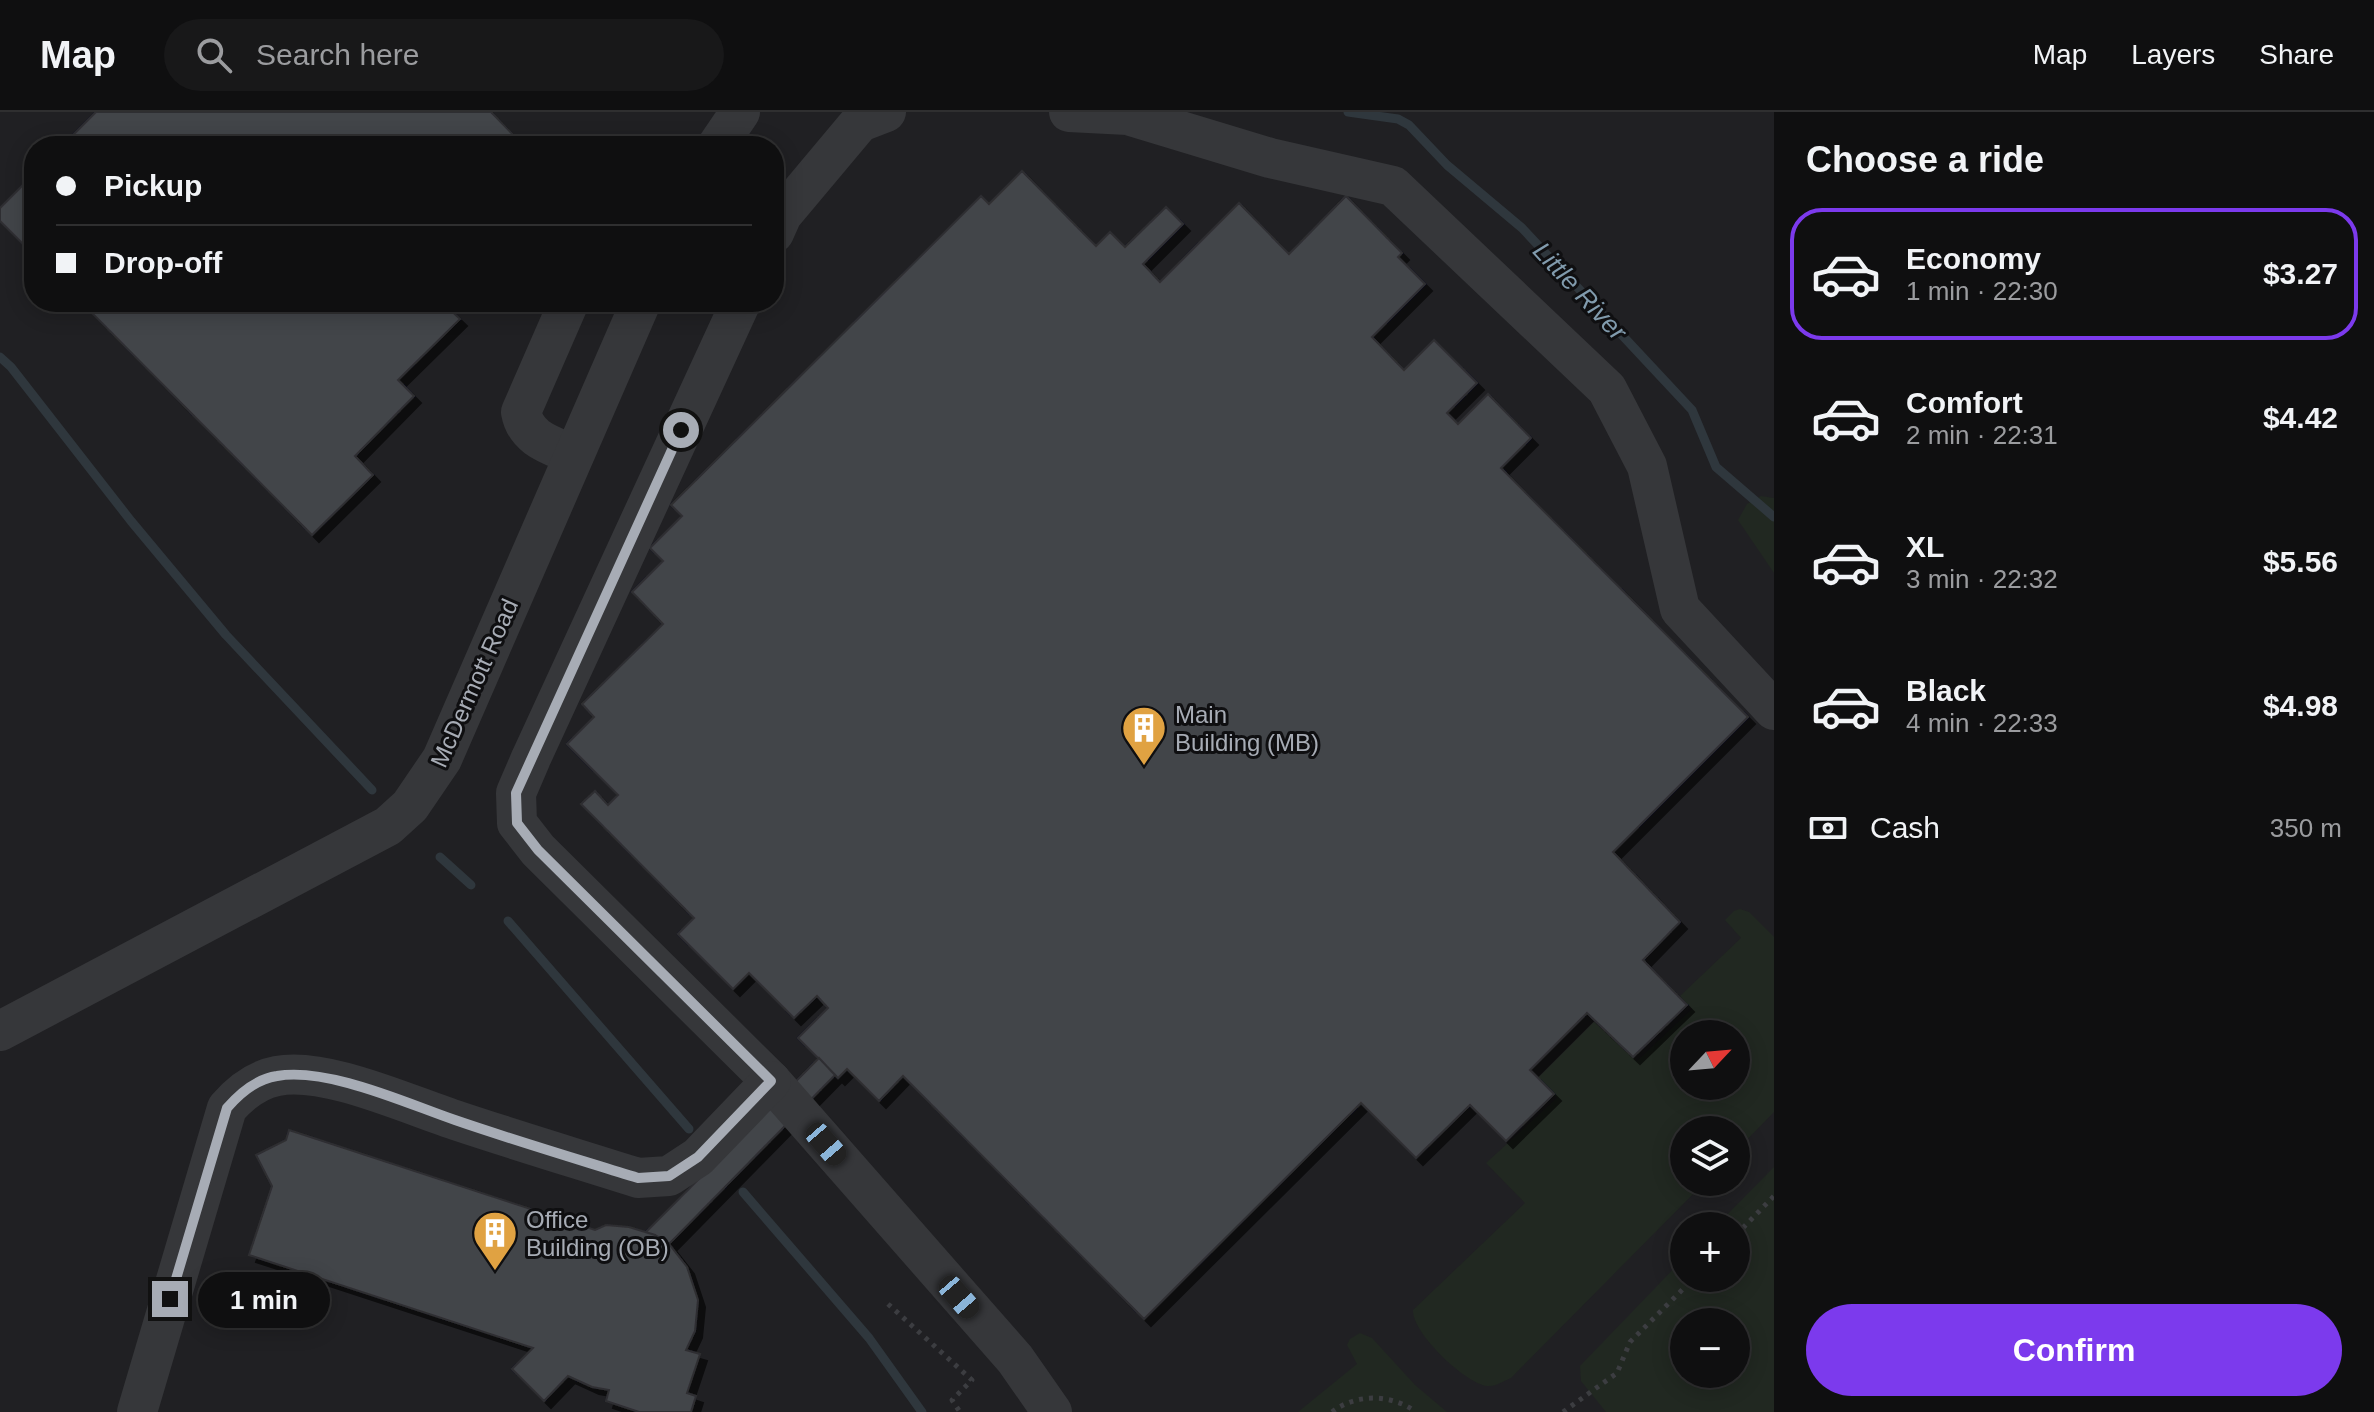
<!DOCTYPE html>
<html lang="en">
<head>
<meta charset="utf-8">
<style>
	:root { --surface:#0f0f10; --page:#181819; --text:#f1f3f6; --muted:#9b9c9f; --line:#2f2f30; --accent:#7c3aed }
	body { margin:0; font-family:Arial,sans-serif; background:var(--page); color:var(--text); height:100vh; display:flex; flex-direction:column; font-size:30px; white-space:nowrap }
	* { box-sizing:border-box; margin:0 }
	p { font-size:26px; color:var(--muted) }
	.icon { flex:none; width:44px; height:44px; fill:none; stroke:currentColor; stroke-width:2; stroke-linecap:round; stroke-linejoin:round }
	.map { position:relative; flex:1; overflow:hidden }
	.panel { display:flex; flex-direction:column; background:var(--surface); width:600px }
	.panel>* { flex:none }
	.banner { position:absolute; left:24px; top:24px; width:760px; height:176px; border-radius:32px; box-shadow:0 4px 20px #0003,0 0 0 2px var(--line); display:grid; align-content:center; height:176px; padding:0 32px; background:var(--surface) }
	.needle { width:52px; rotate:64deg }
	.fabs { position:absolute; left:1670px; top:908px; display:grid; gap:16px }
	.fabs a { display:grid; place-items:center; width:80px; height:80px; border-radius:50%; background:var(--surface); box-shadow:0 4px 20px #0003,0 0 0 2px var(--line); font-size:40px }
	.end { position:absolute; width:36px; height:36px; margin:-18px; border:10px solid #a7acb5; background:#111; box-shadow:0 0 0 4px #111 }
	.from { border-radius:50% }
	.bubble { position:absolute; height:56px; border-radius:28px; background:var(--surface); box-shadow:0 4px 20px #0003,0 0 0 2px var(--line); font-size:26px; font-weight:700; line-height:56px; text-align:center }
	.car { position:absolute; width:24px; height:48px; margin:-24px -12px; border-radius:10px; box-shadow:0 0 6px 2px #0007; background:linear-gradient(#222 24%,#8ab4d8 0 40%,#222 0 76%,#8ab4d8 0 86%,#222 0) }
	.banner b { display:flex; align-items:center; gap:28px; height:76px; font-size:30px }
	.banner b+b { border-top:2px solid var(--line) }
	.banner i { width:20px; height:20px; background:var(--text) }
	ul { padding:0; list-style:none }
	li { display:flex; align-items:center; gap:24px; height:132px; margin:0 16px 12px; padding:0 16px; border:4px solid transparent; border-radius:32px }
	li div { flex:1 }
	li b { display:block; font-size:30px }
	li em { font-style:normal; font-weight:700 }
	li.on { border-color:var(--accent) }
	li>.icon { width:72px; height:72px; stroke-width:1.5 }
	h2 { padding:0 32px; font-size:36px; line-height:96px }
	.pay { display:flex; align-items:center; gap:20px; height:88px; padding:0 32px; font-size:30px }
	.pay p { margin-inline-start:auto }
	.button { display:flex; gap:16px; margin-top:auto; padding:16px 32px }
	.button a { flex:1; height:92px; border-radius:48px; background:var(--accent); color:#fff; font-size:32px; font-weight:700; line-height:92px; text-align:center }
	header { display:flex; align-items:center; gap:48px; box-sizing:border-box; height:112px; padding:0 40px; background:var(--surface); border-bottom:2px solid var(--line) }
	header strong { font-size:38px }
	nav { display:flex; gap:44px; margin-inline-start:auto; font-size:28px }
	.search { width:560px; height:72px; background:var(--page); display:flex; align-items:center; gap:20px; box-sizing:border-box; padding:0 28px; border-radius:44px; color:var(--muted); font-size:30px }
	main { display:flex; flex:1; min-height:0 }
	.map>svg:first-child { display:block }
	.built { fill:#202023; fill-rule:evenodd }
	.green { fill:#212821; fill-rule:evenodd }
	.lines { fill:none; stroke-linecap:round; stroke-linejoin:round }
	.stream { stroke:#2f373d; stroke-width:9 }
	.building { fill:#434449; stroke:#2e2e31; stroke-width:2; filter:url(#shadow) }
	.path { stroke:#3c3d41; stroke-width:5; stroke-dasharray:4 6; stroke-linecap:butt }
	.minor { stroke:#36373a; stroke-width:40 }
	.route { stroke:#a7acb5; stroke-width:10 }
	.labels { text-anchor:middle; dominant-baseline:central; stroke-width:6; stroke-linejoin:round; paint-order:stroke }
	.street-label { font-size:24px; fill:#a7acb5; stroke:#0f0f11 }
	.poi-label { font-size:24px; fill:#a7acb5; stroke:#0f0f11; text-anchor:start }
	.water-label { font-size:26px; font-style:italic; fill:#819bad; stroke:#0f0f11 }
</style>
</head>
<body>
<header>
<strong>Map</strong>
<div class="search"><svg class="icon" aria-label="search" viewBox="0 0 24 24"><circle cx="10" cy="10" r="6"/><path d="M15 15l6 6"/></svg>Search here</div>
<nav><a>Map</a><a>Layers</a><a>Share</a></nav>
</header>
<main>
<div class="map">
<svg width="1774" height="1300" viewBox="0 0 1774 1300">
	<defs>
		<filter id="shadow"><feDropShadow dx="7" dy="7" stdDeviation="0" flood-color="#0009"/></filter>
	</defs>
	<rect width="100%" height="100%" fill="#141416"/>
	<path class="built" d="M0 0H1774V1300H0ZM34 34H774V190H34ZM1684 922H1736V974H1684ZM1684 1018H1736V1070H1684ZM1684 1114H1736V1166H1684ZM1684 1210H1736V1262H1684Z"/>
	<g class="green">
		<polygon points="1761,384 1774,386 1774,461 1738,408 1747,392"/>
		<path d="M1740 797 1749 800 1774 825V1000L1736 1039V1018H1684V1070H1705L1511 1266C1503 1269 1496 1275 1487 1274 1465 1271 1412 1221 1413 1198L1525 1091 1486 1051 1557 986 1538 966 1594 910 1637 949 1692 897 1680 884 1741 826 1725 808 1734 799ZM1736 922V974H1684V922Z"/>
		<path d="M1774 1055V1300H1606L1581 1269 1580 1254 1684 1146V1166H1736V1114H1716ZM1736 1210V1262H1684V1210Z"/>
		<polygon points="1360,1221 1372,1226 1415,1273 1447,1300 1298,1300 1357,1252 1347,1233 1350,1227"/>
	</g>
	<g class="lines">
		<g class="stream">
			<polyline points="1348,0 1398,7 1409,13 1447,53 1522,116 1692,298 1716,355 1774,405"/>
			<polyline points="0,245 11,255 131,409 226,523 372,678"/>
			<polyline points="440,745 471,773"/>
			<polyline points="508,809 689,1017"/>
			<polyline points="743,1080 869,1226 922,1300"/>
		</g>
	</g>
	<g class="building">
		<polygon points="96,0 491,0 524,34 62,34"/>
		<polygon points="1022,59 1096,134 1110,120 1125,135 1166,95 1183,112 1143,152 1160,170 1239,91 1289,142 1346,84 1402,141 1398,145 1425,172 1372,225 1404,258 1434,228 1477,271 1447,301 1458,312 1488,282 1531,326 1501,356 1748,605 1613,740 1680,810 1643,848 1687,893 1633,945 1587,901 1530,958 1554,982 1506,1029 1470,993 1416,1046 1361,991 1144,1207 903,964 879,989 847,957 838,966 798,926 828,896 817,884 794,906 749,861 733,877 678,822 694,806 581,692 595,679 608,693 618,683 567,632 594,605 582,592 663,512 632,480 663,449 650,436 682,404 671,393 981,84 989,92"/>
		<polygon points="34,62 34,143 0,109 0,96"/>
		<polygon points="81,190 442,190 460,207 398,268 414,284 355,344 373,363 312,423"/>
		<polygon points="819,946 835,963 669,1132 646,1120"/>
		<polygon points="289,1018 595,1118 606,1113 629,1115 655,1123 669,1132 687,1155 698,1188 695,1219 686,1238 700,1242 687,1281 696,1284 691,1300 639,1300 606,1289 609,1278 592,1275 568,1264 544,1289 512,1257 533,1236 249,1143 272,1074 256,1043 286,1028"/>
	</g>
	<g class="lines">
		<g class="path">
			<polyline points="1736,1123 1774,1084"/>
			<polyline points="888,1192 972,1268 952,1288 960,1300"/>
			<path d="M1332 1300C1356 1281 1392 1282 1416 1300"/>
			<polyline points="1563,1300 1617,1261 1630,1230 1694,1166"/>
		</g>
		<g class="minor">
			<polyline points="1069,0 1128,3 1270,46 1393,74 1607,277 1647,354 1680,497 1774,598"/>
			<polyline points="717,34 740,0"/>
			<polyline points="774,121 782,103 860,10 886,0"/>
			<path d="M569 190 521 300C526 327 551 333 574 343"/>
			<polyline points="741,190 531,646 516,681 517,711 538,738 771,969 1015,1247 1052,1300"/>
			<polyline points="0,919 388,714 410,694 442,647 641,190"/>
			<path d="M137 1300 227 996C240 981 256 968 277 964 325 954 411 994 458 1009 518 1029 578 1047 638 1066L669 1064 698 1045 771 969"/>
		</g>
	</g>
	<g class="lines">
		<path class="route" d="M170 1187 227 996C240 981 256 967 277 964 328 955 408 992 455 1008 516 1029 577 1047 638 1066L669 1064 698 1045 771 969 538 738 517 711 516 681 681 318"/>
	</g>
	<defs>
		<g id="building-pin" transform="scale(2.3)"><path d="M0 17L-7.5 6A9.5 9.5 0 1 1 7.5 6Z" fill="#e0a242" stroke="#0f0f11"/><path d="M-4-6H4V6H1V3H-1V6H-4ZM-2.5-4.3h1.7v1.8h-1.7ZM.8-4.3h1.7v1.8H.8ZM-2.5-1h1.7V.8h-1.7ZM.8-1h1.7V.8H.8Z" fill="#fff"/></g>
	</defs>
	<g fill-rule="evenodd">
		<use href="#building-pin" x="1144" y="616"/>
		<use href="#building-pin" x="495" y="1121"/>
	</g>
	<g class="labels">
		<g class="street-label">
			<text transform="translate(474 571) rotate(-66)">McDermott Road</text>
		</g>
		<g class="poi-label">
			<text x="1175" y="602">Main<tspan x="1175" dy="28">Building (MB)</tspan></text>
			<text x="526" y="1107">Office<tspan x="526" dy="28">Building (OB)</tspan></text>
		</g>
		<g class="water-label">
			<text transform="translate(1580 179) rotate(47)">Little River</text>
		</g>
	</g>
</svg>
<div class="fabs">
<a><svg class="needle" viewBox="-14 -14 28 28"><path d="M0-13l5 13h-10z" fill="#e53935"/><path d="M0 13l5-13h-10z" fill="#9b9c9f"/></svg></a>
<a><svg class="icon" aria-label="layers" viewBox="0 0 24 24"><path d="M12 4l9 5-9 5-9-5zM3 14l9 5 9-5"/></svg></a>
<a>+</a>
<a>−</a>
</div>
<i class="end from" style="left:681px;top:318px"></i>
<i class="end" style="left:170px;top:1187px"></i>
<div class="bubble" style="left:198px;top:1160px;width:132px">1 min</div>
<i class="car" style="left:826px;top:1032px;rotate:139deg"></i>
<i class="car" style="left:959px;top:1185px;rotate:139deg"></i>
<div class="banner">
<b><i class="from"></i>Pickup</b>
<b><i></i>Drop-off</b>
</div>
</div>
<section class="panel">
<h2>Choose a ride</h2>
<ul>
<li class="on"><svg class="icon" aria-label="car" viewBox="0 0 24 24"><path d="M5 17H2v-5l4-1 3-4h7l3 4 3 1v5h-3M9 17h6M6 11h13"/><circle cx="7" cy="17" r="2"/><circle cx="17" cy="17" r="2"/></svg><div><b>Economy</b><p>1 min · 22:30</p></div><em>$3.27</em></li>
<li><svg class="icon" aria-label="car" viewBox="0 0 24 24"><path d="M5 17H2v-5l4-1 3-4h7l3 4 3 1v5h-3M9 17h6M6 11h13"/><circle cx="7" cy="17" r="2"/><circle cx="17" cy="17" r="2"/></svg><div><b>Comfort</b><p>2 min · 22:31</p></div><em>$4.42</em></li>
<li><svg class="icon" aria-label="car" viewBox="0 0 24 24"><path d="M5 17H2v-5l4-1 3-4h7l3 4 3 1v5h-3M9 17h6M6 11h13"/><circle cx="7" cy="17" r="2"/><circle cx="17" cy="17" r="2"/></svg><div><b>XL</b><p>3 min · 22:32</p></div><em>$5.56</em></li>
<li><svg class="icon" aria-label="car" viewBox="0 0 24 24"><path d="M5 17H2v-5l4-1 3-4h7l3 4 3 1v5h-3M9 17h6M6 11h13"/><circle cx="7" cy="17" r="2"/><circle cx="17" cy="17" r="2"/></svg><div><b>Black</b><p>4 min · 22:33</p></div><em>$4.98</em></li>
</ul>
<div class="pay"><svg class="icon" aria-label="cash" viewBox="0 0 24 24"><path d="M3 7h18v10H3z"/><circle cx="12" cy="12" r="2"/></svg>Cash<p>350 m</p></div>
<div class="button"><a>Confirm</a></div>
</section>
</main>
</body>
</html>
